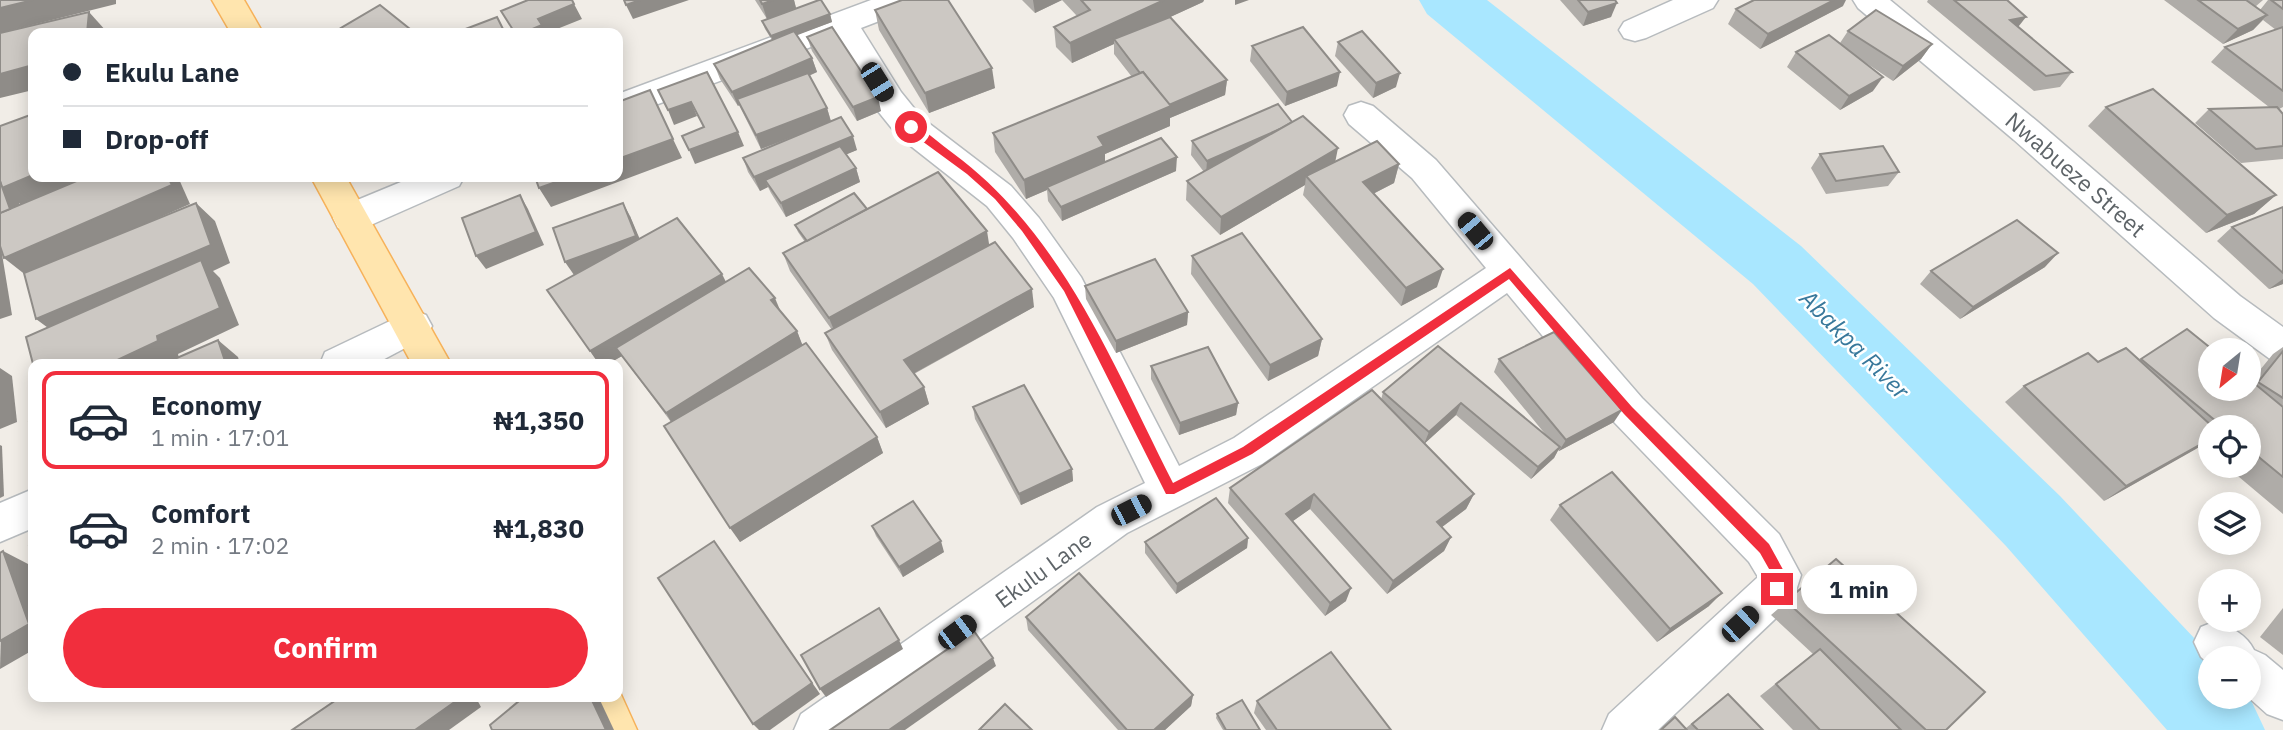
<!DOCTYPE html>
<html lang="en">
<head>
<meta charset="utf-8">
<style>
	:root { --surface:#fff; --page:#f2f2f3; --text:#1f2937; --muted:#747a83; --line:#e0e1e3; --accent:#f12e3d }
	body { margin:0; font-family:"IBM Plex Sans",sans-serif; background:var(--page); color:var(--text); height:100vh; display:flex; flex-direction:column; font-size:26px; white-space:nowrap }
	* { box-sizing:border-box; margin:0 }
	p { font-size:23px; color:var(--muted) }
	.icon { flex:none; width:38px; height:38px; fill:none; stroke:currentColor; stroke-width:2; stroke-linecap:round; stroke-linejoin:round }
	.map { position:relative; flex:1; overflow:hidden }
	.drawer { position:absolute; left:28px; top:359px; width:595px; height:343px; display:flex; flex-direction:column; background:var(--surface); border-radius:14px; box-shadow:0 4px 18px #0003 }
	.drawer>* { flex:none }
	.top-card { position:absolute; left:28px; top:28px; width:595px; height:154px; border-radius:14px; box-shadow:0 4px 18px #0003; display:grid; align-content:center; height:154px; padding:0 35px; background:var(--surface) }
	.needle { width:46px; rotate:210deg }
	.buttons { position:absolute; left:2198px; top:338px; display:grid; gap:14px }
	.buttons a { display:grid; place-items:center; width:63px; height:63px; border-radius:50%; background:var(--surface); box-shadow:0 4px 18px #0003; font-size:35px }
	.end { position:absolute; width:32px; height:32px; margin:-16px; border:9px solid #f12e3d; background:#fff; box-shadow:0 0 0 4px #fff }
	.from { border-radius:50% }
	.bubble { position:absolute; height:49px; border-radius:24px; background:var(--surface); box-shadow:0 4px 18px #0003; font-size:23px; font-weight:800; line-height:49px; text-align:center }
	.car { position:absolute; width:21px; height:42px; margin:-21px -10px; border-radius:9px; box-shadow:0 0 5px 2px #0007; background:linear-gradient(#222 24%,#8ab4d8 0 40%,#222 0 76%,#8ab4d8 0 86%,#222 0) }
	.top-card b { display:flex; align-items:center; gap:24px; height:66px; font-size:26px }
	.top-card b+b { border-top:2px solid var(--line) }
	.top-card i { width:18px; height:18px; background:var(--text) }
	ul { padding:12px 0 0; list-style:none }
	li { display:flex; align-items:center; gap:21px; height:98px; margin:0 14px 10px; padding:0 21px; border:4px solid transparent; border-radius:14px }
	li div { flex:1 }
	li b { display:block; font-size:26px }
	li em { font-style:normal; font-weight:800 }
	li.current { border-color:var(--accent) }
	li>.icon { width:63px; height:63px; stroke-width:1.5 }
	.action { display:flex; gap:14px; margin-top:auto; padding:14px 35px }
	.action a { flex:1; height:80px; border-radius:42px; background:var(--accent); color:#fff; font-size:28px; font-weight:800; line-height:80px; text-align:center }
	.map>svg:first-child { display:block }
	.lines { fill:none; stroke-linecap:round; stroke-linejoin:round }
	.river { fill:#a9e7ff; fill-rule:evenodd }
	.minor-casing { stroke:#b7bbbe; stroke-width:3 }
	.major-casing { stroke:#f7b25a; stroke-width:3 }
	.minor { fill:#fff; fill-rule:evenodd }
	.major { fill:#ffe5ae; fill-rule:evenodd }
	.wall { fill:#afaca8 }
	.shaded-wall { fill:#8f8c88 }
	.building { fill:#ccc8c3; stroke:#8f8c88; stroke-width:2 }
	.route { fill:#f12e3d }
	.labels { text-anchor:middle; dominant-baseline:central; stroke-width:5; stroke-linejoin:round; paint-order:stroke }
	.street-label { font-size:23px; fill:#5e6468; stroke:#fff }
	.water-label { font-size:24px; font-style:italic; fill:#38789b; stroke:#fff }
</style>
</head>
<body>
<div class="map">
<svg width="2283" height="730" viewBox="0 0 2283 730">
	<rect width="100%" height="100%" fill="#f1ede7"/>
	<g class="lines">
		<polygon class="river" points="1419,0 1487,0 1801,246 2060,496 2213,658 2210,658 2210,696 2249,696 2265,730 2167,730 2006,546 1753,284 1427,14"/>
		<g class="minor-casing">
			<g id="minor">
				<polygon points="871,0 918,0 913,8 861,28 901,92 922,118 1011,186 1039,218 1081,277 1179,466 1234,438 1486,268 1412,178 1349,124 1344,115 1349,106 1361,102 1373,106 1436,160 1642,398 1779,534 1801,575 1792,603 1658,730 1602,730 1609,714 1758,577 1749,562 1614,422 1507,293 1262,464 1127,533 855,730 794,730 801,714 1097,507 1145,483 1054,298 1013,238 987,206 898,136 877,110 835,38 618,119 618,94"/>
				<polygon points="1673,0 1718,0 1713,8 1646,38 1635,41 1624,38 1619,30 1624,22"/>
				<polygon points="1853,0 1890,0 2038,122 2240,296 2283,327 2283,364 2270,359 2214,318 2014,140 1858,8"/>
				<polygon points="413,177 464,177 459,186 364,228 351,232 338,228 333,218 338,208"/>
				<polygon points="413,310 426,315 432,326 426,337 375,364 320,364 325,352"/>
				<polygon points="33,489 33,528 0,542 0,503"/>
				<path d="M2216 621C2231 627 2247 635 2254 650L2265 655 2283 670V720L2267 714 2247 696 2249 658H2210V665L2201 657 2194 642 2201 627Z"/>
			</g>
		</g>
		<g class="major-casing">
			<g id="major">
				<polygon points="212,0 244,0 263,33 231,33"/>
				<polygon points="311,177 346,177 451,364 412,364"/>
				<polygon points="618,688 637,730 591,730 576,696 618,696"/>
			</g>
		</g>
		<use href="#minor" class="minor"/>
		<use href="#major" class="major"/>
	</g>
	<g class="wall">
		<polygon points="755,0 794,0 796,8 767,19"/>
		<polygon points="1022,0 1204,0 1203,2 1170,17 1227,80 1225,95 1170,118 1170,126 1105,154 1105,162 1176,171 1062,221 1048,201 1047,190 1026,199 995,152 993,133 1132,77 1114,54 1114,44 1072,63 1056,47 1054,27 1077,16 1062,0 1035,13"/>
		<polygon points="1560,0 1615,0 1611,17 1583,26"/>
		<polygon points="1928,0 2007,0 2018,27 2072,72 2060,87 2034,91 1927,2"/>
		<polygon points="2164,0 2263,0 2255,7 2260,10 2268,0 2283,0 2283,107 2279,109 2283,114 2283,159 2241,163 2195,123 2209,109 2269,107 2211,62 2225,47 2276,30 2263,20 2253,30 2223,44"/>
		<polygon points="1843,6 1760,49 1728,24 1736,9"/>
		<polygon points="875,10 995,88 929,113 879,30"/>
		<polygon points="830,14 832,22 796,35 812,58 817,72 809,76 827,108 831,121 857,150 846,154 856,168 860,182 786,217 771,193 768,187 760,191 748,172 743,158 783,141 761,149 739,105 738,106 720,79 714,64 772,40 765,29 762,21"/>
		<polygon points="1848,31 1932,44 1921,59 1893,81 1863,61 1873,91 1840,110 1787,67 1796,52 1840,43"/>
		<polygon points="807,37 881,111 857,121 812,51"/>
		<polygon points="1338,42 1396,87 1373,98 1335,56"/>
		<polygon points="1252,46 1337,86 1285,106 1250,61"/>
		<polygon points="2106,107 2276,195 2254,214 2206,233 2088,126"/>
		<polygon points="1292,122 1336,162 1399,164 1394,183 1373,194 1437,287 1401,306 1303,195 1305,185 1220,235 1186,200 1187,181 1204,172 1191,155 1192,141"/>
		<polygon points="1820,154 1899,172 1888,186 1826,194 1811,168"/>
		<polygon points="2283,207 2283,284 2269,289 2217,241 2232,227"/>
		<polygon points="867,209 990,245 1034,307 914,374 924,387 929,404 886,428 832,350 825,333 832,330 790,271 783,253 805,242 798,232 795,225"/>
		<polygon points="630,216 639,239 726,282 781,313 797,331 802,345 877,437 883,453 740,542 671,422 622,356 608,364 599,364 547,290 574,275"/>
		<polygon points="1192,256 1322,339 1318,356 1268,381 1191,274"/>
		<polygon points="2045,267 1960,319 1920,284 1931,271"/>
		<polygon points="1085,286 1188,312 1187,325 1116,353 1086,299"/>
		<polygon points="2187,329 2251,381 2273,354 2283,347 2283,514 2226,466 2249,466 2249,427 2210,427 2210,452 2202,445 2104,501 2005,402 2024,386 2098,362 2140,360"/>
		<polygon points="1438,346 1546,435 1494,372 1499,359 1614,422 1559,451 1558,450 1554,458 1531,479 1456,415 1424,444 1474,494 1466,509 1442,527 1451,537 1444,551 1387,594 1310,509 1293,521 1346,601 1325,616 1228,503 1230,488 1381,400 1383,392"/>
		<polygon points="1151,366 1238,403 1236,415 1179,435 1151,379"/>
		<polygon points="973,407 1072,469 1073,481 1021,505 975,419"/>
		<polygon points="1560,505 1709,606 1657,642 1550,520"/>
		<polygon points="872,526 944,552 903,577 876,536"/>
		<polygon points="1248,538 1247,548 1176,594 1145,553 1145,542"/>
		<polygon points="1836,559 1946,730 1793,730 1760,696 1813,654 1771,615"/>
		<polygon points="2283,608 2283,655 2260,637"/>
		<polygon points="1026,617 1193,695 1191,706 1165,730 1118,730 1028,630"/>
		<polygon points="1728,694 1763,730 1659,730 1675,717 1686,728"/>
		<polygon points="1257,701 1391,730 1266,730 1254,713"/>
		<polygon points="1217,714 1260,730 1223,730 1216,718"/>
	</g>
	<g class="shaded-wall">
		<polygon points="33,0 116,0 116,4 0,33 0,8"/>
		<polygon points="640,0 689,0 633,19 626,5"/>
		<polygon points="773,0 794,0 796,8 767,19 762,4"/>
		<polygon points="1033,0 1062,0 1035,13"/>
		<polygon points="1164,0 1204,0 1203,2 1116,42 1114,39 1114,44 1072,63 1070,43"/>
		<polygon points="1235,0 1249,0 1235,5"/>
		<polygon points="1834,0 1846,0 1843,6 1760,49 1768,34"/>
		<polygon points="1617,3 1611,17 1583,26 1588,12"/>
		<polygon points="574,4 582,19 547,33 523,33 538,19"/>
		<polygon points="89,12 107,32 107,33 87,33"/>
		<polygon points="830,14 832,22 774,44 771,36"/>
		<polygon points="2267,15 2253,30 2223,44 2238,29"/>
		<polygon points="2026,17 2015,31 2010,20"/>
		<polygon points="1932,44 1921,59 1893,81 1903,66"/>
		<polygon points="812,58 817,72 740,105 737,99 739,105 738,106 732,92"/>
		<polygon points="33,65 33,90 0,98 0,74"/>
		<polygon points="992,68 995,88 929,113 925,93"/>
		<polygon points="1340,72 1337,86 1285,106 1287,92"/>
		<polygon points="1400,73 1396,87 1373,98 1376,83"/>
		<polygon points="1883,77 1873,91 1840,110 1849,96"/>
		<polygon points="1227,80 1225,95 1170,118 1170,126 1105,154 1105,165 1047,187 1047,190 1026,199 1024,180 1098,137 1166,106"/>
		<polygon points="878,97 881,111 857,121 853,107"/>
		<polygon points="691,102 697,116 674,125 668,110"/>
		<polygon points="827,108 831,122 761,149 756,135"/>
		<polygon points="1293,123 1206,174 1207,161"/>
		<polygon points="738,132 744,146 695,164 689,150"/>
		<polygon points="853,136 857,150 770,187 765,180 768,187 760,191 754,177"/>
		<polygon points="673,139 682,158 551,207 539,188 570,177 618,177 618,159"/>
		<polygon points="1338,148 1334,168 1306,176 1305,185 1220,235 1221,217"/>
		<polygon points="1177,157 1176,171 1062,221 1061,207"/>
		<polygon points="1399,164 1394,183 1359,201 1363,182"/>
		<polygon points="856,168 860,182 786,217 781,203"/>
		<polygon points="33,175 33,177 72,177 75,186 24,207 19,203 26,224 0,235 2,188"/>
		<polygon points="168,177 178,177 190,204 27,276 4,258"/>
		<polygon points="520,195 528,209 544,245 486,269 476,256"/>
		<polygon points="2276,195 2254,214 2206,233 2227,215"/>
		<polygon points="196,203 215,221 230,263 213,271 220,278 239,325 178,354 179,358 167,364 109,364 157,336 59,336 36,319"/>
		<polygon points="623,203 630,216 644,249 574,275 565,262"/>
		<polygon points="987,231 990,250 836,335 829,318"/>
		<polygon points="0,247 1,248 12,315 0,319"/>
		<polygon points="2058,253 2045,267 1960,319 1973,307"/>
		<polygon points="1443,269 1437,287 1401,306 1406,288"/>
		<polygon points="722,274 731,292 616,348 622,356 608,364 599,364 590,351"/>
		<polygon points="2283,279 2283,284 2269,289"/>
		<polygon points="1032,289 1034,307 909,376 904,360"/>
		<polygon points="775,298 782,315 771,300"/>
		<polygon points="1188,312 1187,325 1116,353 1116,341"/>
		<polygon points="797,331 804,349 676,430 666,413"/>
		<polygon points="1322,339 1318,356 1268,381 1270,365"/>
		<polygon points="218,340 238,357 240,364 226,364"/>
		<polygon points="0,368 12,376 17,422 0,429"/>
		<polygon points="924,387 929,404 886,428 880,412"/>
		<polygon points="1238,403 1236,415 1179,435 1180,423"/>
		<polygon points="1461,403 1456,415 1424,444 1429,432"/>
		<polygon points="1622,410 1614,422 1559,451 1566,440"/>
		<polygon points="877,437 883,453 740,542 730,528"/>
		<polygon points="2210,439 2196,449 2104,501 2126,486"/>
		<polygon points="0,445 2,446 4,496 0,498"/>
		<polygon points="1560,447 1554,458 1531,479 1538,467"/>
		<polygon points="1072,469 1073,481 1021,505 1019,494"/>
		<polygon points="1314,494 1310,509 1283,528 1286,514"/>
		<polygon points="1474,494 1466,509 1430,536 1437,522"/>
		<polygon points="1451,537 1444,551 1387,594 1393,581"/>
		<polygon points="1248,538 1247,548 1176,594 1177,584"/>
		<polygon points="714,541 820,694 770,730 759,730 753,724"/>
		<polygon points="941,541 944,552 903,577 899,567"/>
		<polygon points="3,551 30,565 33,575 33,650 0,669"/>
		<polygon points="1351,588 1346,601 1325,616 1330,603"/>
		<polygon points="1722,593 1709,606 1657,642 1670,629"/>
		<polygon points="899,640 903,649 826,697 820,689"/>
		<polygon points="993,658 996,666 905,730 889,730"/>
		<polygon points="1193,695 1191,706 1165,730 1154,730"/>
		<polygon points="463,696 475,696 481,707 449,730 415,730"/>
		<polygon points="590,696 598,696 614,730 606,730"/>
	</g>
	<g class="building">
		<polygon points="0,0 33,0 0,8"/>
		<polygon points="528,0 572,0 574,4 538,19 542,25 523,33 515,33 501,11"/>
		<polygon points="624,0 640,0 626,5"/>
		<polygon points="760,0 773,0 762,4"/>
		<polygon points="819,0 821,0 830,14 771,36 762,21"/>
		<polygon points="902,0 948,0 992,68 925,93 875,10"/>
		<polygon points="1081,0 1164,0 1070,43 1054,27 1090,10"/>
		<polygon points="1578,0 1615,0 1617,3 1588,12"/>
		<polygon points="1754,0 1834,0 1768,34 1736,9"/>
		<polygon points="1954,0 2007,0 2026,17 2010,20 2072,72 2046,76"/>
		<polygon points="2198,0 2246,0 2267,15 2238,29"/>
		<polygon points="2271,0 2283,0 2283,9"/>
		<polygon points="380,5 415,33 347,33 341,28"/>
		<polygon points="1876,10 1932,44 1903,66 1848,31"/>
		<polygon points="89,12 87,33 33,33 33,65 0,74 0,33"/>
		<polygon points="497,17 505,33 455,33"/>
		<polygon points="1170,17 1227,80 1169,105 1143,72 1140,73 1114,39"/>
		<polygon points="832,27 878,97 853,107 807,37"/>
		<polygon points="1303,27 1340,72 1287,92 1252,46"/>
		<polygon points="2283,27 2283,91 2225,47"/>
		<polygon points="794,31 812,58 732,92 714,64"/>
		<polygon points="1362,31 1400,73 1376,83 1338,42"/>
		<polygon points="1829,35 1883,77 1849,96 1796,52"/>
		<polygon points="707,72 738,132 689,150 682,136 704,127 691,102 668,110 658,90"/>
		<polygon points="1143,72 1171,106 1098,137 1104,146 1024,180 993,133"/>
		<polygon points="808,73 827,108 756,135 737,99"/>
		<polygon points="2153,89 2276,195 2227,215 2106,107"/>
		<polygon points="650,90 673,139 618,159 618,102"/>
		<polygon points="1278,104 1292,122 1280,129 1207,161 1192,141"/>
		<polygon points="2277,107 2283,114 2283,146 2256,149 2209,109"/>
		<polygon points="33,114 33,175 2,188 0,181 0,126"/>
		<polygon points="1303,116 1338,148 1221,217 1187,181"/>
		<polygon points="841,117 853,136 754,177 743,158"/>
		<polygon points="1161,138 1177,157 1061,207 1047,187"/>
		<polygon points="1377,141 1399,164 1363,182 1443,269 1406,288 1306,176"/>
		<polygon points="840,146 856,168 781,203 765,180"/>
		<polygon points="1883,146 1899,172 1836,181 1820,154"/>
		<polygon points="938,172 987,231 829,318 783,253"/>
		<polygon points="86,177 168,177 172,185 4,258 0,246 0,213"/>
		<polygon points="535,177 570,177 539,188"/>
		<polygon points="0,181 10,209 0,213"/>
		<polygon points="854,193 867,209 807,241 795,225"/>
		<polygon points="520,195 536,232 476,256 462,218"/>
		<polygon points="196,203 211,245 36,319 24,273"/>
		<polygon points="623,203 636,236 565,262 553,228"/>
		<polygon points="2283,207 2283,273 2232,227"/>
		<polygon points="677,218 722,274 590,351 547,290"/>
		<polygon points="2017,220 2058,253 1973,307 1931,271"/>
		<polygon points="1242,233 1322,339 1270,365 1192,256"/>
		<polygon points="995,242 1032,289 904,360 924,387 880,412 825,333"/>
		<polygon points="1155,259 1188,312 1116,341 1085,286"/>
		<polygon points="201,260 220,308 157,336 158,341 109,364 33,364 26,337"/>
		<polygon points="749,268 775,298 771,300 797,331 666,413 616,348"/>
		<polygon points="2187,329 2213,350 2210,350 2210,388 2249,388 2249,379 2283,407 2283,477 2249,449 2249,427 2223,427 2141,359"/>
		<polygon points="1554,332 1622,410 1566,440 1499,359"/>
		<polygon points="218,340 226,364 163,364"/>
		<polygon points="806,343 877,437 730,528 664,426"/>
		<polygon points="1438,346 1560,447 1538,467 1461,403 1429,432 1383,392"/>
		<polygon points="1208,347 1238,403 1180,423 1151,366"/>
		<polygon points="2126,348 2213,427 2210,427 2210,439 2126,486 2024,386 2088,353 2098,362"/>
		<polygon points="2283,351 2283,398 2258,382"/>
		<polygon points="1024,385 1072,469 1019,494 973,407"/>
		<polygon points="1372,390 1474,494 1437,522 1451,537 1393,581 1314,494 1286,514 1351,588 1330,603 1230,488"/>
		<polygon points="33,420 33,441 29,422"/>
		<polygon points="1612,472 1722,593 1670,629 1560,505"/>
		<polygon points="1216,498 1248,538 1177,584 1145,542"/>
		<polygon points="913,501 941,541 899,567 872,526"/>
		<polygon points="714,541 812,683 753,724 658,578"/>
		<polygon points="33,545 33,571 29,546"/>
		<polygon points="3,551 29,624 0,641 0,553"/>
		<polygon points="1836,559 1985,692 1946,730 1926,730 1786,601"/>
		<polygon points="1079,573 1193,695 1154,730 1127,730 1026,617"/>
		<polygon points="879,608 899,640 820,689 801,655"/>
		<polygon points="974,631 993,658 889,730 830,730"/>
		<polygon points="1820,649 1901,730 1820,730 1776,684"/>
		<polygon points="1331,652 1391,730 1277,730 1257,701"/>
		<polygon points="1728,694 1763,730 1698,730 1692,724"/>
		<polygon points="342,696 463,696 415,730 292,730"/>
		<polygon points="525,696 590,696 606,730 492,730 490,725"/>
		<polygon points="1242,700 1260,730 1226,730 1217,714"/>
		<polygon points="1005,704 1032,730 979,730"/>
		<polygon points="1675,717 1687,730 1661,730"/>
	</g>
	<path class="route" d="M911 123C926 130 940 144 954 154 1063 235 1113 365 1173 483L1243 447 1510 268 1632 407 1769 544 1786 575 1781 593H1772L1773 576 1760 553 1624 414 1509 279 1252 454 1174 494H1166L1064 291 1022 231 995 199 967 174 907 130 906 127Z"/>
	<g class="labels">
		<g class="street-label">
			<text transform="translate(2076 174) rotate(41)">Nwabueze Street</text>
			<text transform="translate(1043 569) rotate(-36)">Ekulu Lane</text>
		</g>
		<g class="water-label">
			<text transform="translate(1855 344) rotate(45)">Abakpa River</text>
		</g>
	</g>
</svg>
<div class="buttons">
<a><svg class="needle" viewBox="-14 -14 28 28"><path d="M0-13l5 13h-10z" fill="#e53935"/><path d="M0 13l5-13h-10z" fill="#747a83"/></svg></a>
<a><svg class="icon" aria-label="locate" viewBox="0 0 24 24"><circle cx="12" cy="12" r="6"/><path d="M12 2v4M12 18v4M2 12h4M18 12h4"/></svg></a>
<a><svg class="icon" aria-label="layers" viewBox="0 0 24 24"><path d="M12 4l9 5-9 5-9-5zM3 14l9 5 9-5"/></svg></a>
<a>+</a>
<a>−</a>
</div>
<i class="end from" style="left:911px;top:127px"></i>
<i class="end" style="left:1777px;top:589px"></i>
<div class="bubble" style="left:1801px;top:565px;width:116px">1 min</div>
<i class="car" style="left:877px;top:82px;rotate:148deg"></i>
<i class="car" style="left:1475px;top:231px;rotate:320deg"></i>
<i class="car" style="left:1131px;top:510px;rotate:63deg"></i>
<i class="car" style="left:1740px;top:624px;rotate:47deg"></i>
<i class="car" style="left:957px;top:632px;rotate:53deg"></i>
<div class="top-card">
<b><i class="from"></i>Ekulu Lane</b>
<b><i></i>Drop-off</b>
</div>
<section class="drawer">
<ul>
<li class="current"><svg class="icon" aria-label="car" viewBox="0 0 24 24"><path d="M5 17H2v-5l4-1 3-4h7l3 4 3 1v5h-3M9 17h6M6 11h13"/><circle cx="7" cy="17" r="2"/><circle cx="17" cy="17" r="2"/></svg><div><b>Economy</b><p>1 min · 17:01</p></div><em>₦1,350</em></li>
<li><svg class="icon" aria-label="car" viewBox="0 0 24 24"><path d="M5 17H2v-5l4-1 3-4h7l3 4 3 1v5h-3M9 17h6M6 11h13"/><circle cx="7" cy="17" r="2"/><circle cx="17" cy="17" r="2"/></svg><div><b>Comfort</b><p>2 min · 17:02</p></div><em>₦1,830</em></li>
</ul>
<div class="action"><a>Confirm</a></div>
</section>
</div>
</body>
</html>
